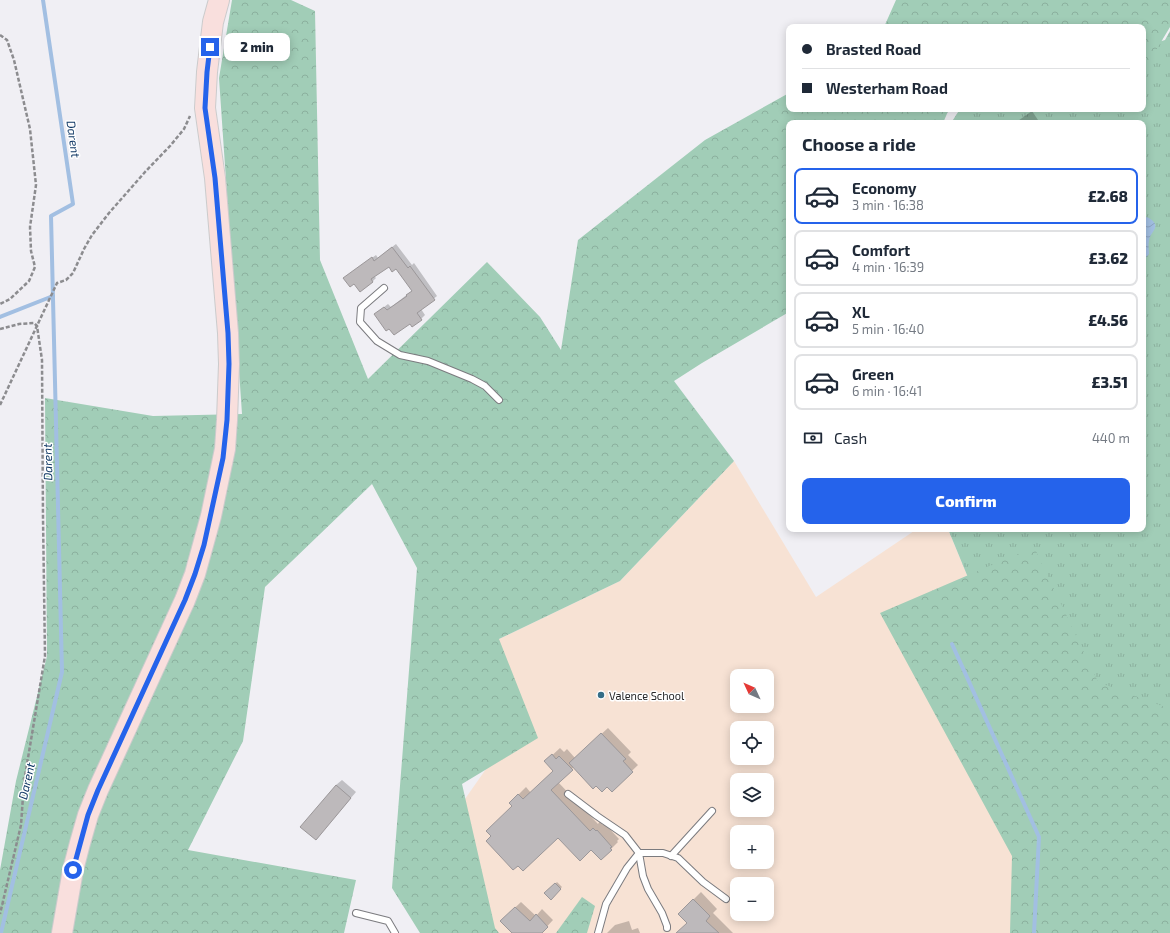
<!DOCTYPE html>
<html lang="en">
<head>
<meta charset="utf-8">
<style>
	:root { --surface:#fff; --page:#f6f6f7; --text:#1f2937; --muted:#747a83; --line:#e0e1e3; --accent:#2563eb }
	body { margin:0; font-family:"Exo 2",sans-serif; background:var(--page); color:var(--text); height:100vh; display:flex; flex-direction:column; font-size:15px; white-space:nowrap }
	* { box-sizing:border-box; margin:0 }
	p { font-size:13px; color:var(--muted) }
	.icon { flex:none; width:22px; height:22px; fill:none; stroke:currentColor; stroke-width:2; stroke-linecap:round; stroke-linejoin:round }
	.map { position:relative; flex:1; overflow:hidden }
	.details { position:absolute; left:786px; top:120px; width:360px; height:412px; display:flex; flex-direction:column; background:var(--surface); border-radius:8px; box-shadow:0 2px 10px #0003 }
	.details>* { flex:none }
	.guide { position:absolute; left:786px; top:24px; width:360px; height:88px; border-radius:8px; box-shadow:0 2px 10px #0003; display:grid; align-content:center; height:88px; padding:0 16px; background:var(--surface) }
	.needle { width:26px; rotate:314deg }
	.fabs { position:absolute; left:730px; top:669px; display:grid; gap:8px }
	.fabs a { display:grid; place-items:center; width:44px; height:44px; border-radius:8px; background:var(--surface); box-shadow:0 2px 10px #0003; font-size:20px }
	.end { position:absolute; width:18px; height:18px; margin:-9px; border:5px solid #2563eb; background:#fff; box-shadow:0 0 0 2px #fff }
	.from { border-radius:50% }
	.bubble { position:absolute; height:28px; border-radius:8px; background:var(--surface); box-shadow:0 2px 10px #0003; font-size:13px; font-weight:800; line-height:28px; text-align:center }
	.guide b { display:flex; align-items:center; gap:14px; height:38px; font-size:15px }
	.guide b+b { border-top:1px solid var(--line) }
	.guide i { width:10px; height:10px; background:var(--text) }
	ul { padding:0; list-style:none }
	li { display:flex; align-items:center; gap:12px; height:56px; margin:0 8px 6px; padding:0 8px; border:2px solid var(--line); border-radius:8px }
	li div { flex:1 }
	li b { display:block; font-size:15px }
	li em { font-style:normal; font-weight:800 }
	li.on { border-color:var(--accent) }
	li>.icon { width:36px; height:36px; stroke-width:1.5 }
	h2 { padding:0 16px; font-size:18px; line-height:48px }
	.pay { display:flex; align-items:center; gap:10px; height:44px; padding:0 16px; font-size:15px }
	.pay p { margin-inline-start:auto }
	.cta { display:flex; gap:8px; margin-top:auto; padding:8px 16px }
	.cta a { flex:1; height:46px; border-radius:8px; background:var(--accent); color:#fff; font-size:16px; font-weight:800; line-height:46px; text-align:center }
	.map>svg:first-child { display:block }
	.education { fill:#f7e2d4; fill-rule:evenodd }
	.grass { fill:url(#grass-tufts) }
	.forest { fill:url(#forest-crowns) }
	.water { fill:url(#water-waves) }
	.shadow { fill:#0003 }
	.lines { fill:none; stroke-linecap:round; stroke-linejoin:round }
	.stream { stroke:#a2bfe2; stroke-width:4 }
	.building { fill:#bdb9bb; stroke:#9b9799 }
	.lane-casing { stroke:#7b7b7f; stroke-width:8 }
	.primary-casing { stroke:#cbcbcc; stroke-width:22 }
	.path { stroke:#8c8c8f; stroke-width:2.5; stroke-dasharray:4 2; stroke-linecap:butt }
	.lane { stroke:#fff; stroke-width:6 }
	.primary { stroke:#f9dfdd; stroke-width:20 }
	.route { stroke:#2563eb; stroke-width:5 }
	.poi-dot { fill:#356e88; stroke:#fff; stroke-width:1.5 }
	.labels { text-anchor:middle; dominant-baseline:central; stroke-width:3; stroke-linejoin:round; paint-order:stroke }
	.poi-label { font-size:11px; fill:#28282a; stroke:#fff; text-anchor:start }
	.water-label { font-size:12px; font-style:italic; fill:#0f3764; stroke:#fff }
</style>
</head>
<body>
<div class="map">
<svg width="1170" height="933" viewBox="0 0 1170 933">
	<defs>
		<pattern id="grass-tufts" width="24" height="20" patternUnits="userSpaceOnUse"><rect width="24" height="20" fill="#a1cdb7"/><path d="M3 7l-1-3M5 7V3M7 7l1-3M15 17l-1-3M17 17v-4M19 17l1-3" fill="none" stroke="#8bb09e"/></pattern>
		<pattern id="forest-crowns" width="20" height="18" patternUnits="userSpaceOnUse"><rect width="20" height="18" fill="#a1cdb7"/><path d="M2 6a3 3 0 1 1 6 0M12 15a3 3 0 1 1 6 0" fill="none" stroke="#8bb09e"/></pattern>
		<pattern id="water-waves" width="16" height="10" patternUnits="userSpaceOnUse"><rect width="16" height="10" fill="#a2bfe2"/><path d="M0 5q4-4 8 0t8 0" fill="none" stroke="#8ca4c2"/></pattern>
	</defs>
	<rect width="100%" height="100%" fill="#f0eff4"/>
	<path class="education" d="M734 461 816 597 917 529H948L1023 711 1012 933H490L465 799 493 759 499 639 620 581ZM737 676H767V706H737ZM737 728H767V758H737ZM737 780H767V810H737ZM737 832H767V862H737ZM737 884H767V914H737Z"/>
	<polygon class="grass" points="1170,31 1170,802 1023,711 948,529 1143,529 1143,123 951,123 960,109 1143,109 1143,47 1165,40"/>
	<g class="forest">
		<polygon points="232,0 291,0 315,11 320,260 368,379 487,262 540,317 561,350 578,240 705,140 789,93 789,109 949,109 943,123 789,123 789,312 702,363 674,381 734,461 620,581 499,639 538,738 462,784 495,928 499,933 420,933 392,888 417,568 372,484 265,587 243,741 188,850 356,880 344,933 0,933 0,870 16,781 47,656 45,398 153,416 242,414 219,78"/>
		<polygon points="896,0 1170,0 1170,27 1146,67 1143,67 1143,27 884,27"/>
		<polygon points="1034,547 1098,682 1170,709 1170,933 1010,933 1012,856 880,613"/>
		<polygon points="582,897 595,906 587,933 556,933"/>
	</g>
	<path class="water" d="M1147 217C1164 226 1150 231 1149 241 1148 245 1149 250 1149 254L1143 261V218Z"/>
	<g class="shadow">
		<polygon points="1032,111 1040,123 1015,123"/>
		<polygon points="396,244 412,265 414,263 437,296 421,309 425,315 421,319 410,323 379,311 388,304 391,307 413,290 396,268 389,266 374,276 376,278 372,282 348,275 376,255 378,258"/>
		<polygon points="608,728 631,752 628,755 638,765 612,790 607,786 574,767 558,782 598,824 600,821 603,825 605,824 619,839 617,841 618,842 601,859 591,849 558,837 514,806 510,803 526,787 531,793 554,770 546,761 560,748 564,752 567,749 575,758"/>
		<polygon points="342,780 356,792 321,833 336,785"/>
		<polygon points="557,882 562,887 551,898 546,893"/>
		<polygon points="701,892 717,909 713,913 733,933 680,933 688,923 679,914"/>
		<polygon points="521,902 536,916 542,909 553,920 541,933 513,933 501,921"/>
		<polygon points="629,921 632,930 638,928 640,933 607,933 615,925"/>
	</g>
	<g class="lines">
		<g class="stream">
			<polyline points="0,317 53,296"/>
			<polyline points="952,644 1039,837 1034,933"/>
			<polyline points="1,933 62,672 51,216 73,204 43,0"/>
		</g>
	</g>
	<g class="building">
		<polygon points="392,247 408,268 410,266 435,300 417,313 422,320 412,327 410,324 394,335 389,329 386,331 374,314 384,307 387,310 407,296 406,295 412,291 396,269 392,272 389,267 371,279 373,282 360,292 354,284 350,287 343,278 372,257 374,261"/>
		<polygon points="601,733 626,759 623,761 633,772 612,792 607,787 602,792 596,786 593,789 569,763"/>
		<polygon points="552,754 556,759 559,756 573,770 551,790 590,831 593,828 596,831 597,830 612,847 610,848 612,850 601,860 591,850 580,861 558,838 523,871 518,866 513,870 486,841 491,836 486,831 512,806 509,803 518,794 523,799 553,771 544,761"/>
		<polygon points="336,785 351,798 316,840 300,827"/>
		<polygon points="555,883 561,889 551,900 544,893"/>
		<polygon points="693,899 710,916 706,921 719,933 676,933 687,923 678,914"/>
		<polygon points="515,907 530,921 536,914 548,927 542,933 512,933 500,921"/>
	</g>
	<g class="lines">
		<g class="lane-casing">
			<g id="lane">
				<polyline points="384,288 361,308 360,322 377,341 400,355 428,361 472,379 485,386 499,400"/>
				<polyline points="568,794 597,816 625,835 639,853 643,876 648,889 662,913 667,926 667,928"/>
				<polyline points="671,856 712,811"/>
				<polyline points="356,913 388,921 395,933"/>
				<polyline points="598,933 606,904 627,868 639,853 663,853 678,858 703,882 726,899"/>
			</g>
		</g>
		<g class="primary-casing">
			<polyline id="primary" points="62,933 73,870 80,843 88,815 98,790 185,600 195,574 211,516 225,449 227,420 229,364 228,333 215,178 205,108 207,72 213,22 219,0"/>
		</g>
		<g class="path">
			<polyline points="0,35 7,40 14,60 30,129 36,185 30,227 31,251 35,267 29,281 10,299 0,304"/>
			<polyline points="0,329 19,324 34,323 37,326 42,360 43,518 45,656 24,782 21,825 0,914"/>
			<polyline points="0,405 57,283 66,280 73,273 84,249 92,235 109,213 145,172 170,146 184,129 190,116"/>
		</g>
		<use href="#lane" class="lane"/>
		<use href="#primary" class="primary"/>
	</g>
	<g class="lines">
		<polyline class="route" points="73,870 88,815 98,790 185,600 195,574 204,545 223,458 227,420 229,364 228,333 215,178 205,108 207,72 210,47"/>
	</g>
	<circle class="poi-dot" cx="601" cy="695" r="4"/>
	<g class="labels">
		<g class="poi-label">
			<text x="609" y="695">Valence School</text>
		</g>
		<g class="water-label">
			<text transform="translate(74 139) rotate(82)">Darent</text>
			<text transform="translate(47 462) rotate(-91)">Darent</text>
			<text transform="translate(26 781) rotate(-77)">Darent</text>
		</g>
	</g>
</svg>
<div class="fabs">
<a><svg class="needle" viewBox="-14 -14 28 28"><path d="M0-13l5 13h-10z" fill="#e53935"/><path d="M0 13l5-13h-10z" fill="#747a83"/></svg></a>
<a><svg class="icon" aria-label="locate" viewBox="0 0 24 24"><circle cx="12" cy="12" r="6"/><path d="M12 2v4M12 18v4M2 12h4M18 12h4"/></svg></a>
<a><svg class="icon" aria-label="layers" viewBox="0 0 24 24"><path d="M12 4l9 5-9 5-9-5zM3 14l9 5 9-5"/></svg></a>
<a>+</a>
<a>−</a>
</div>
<i class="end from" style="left:73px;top:870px"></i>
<i class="end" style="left:210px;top:47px"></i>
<div class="bubble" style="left:224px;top:33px;width:66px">2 min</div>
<div class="guide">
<b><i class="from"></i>Brasted Road</b>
<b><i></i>Westerham Road</b>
</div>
<section class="details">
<h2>Choose a ride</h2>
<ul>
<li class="on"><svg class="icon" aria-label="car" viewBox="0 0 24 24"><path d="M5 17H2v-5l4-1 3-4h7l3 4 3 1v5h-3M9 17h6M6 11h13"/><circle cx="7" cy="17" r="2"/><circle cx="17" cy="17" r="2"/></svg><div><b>Economy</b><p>3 min · 16:38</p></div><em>£2.68</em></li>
<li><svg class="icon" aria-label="car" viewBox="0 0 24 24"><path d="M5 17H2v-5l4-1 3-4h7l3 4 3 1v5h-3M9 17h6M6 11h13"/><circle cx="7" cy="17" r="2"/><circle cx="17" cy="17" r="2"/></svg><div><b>Comfort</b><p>4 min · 16:39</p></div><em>£3.62</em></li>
<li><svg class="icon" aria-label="car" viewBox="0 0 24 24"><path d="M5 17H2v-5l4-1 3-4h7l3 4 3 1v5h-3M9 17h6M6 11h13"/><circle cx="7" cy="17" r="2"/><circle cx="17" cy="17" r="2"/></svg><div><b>XL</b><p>5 min · 16:40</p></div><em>£4.56</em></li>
<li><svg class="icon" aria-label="car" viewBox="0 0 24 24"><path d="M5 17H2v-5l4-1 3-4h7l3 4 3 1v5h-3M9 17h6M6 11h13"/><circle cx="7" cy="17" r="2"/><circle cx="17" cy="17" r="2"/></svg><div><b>Green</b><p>6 min · 16:41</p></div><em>£3.51</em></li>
</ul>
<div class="pay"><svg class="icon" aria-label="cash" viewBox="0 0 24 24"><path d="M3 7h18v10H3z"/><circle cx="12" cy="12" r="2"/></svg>Cash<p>440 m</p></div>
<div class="cta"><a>Confirm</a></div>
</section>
</div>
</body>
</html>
